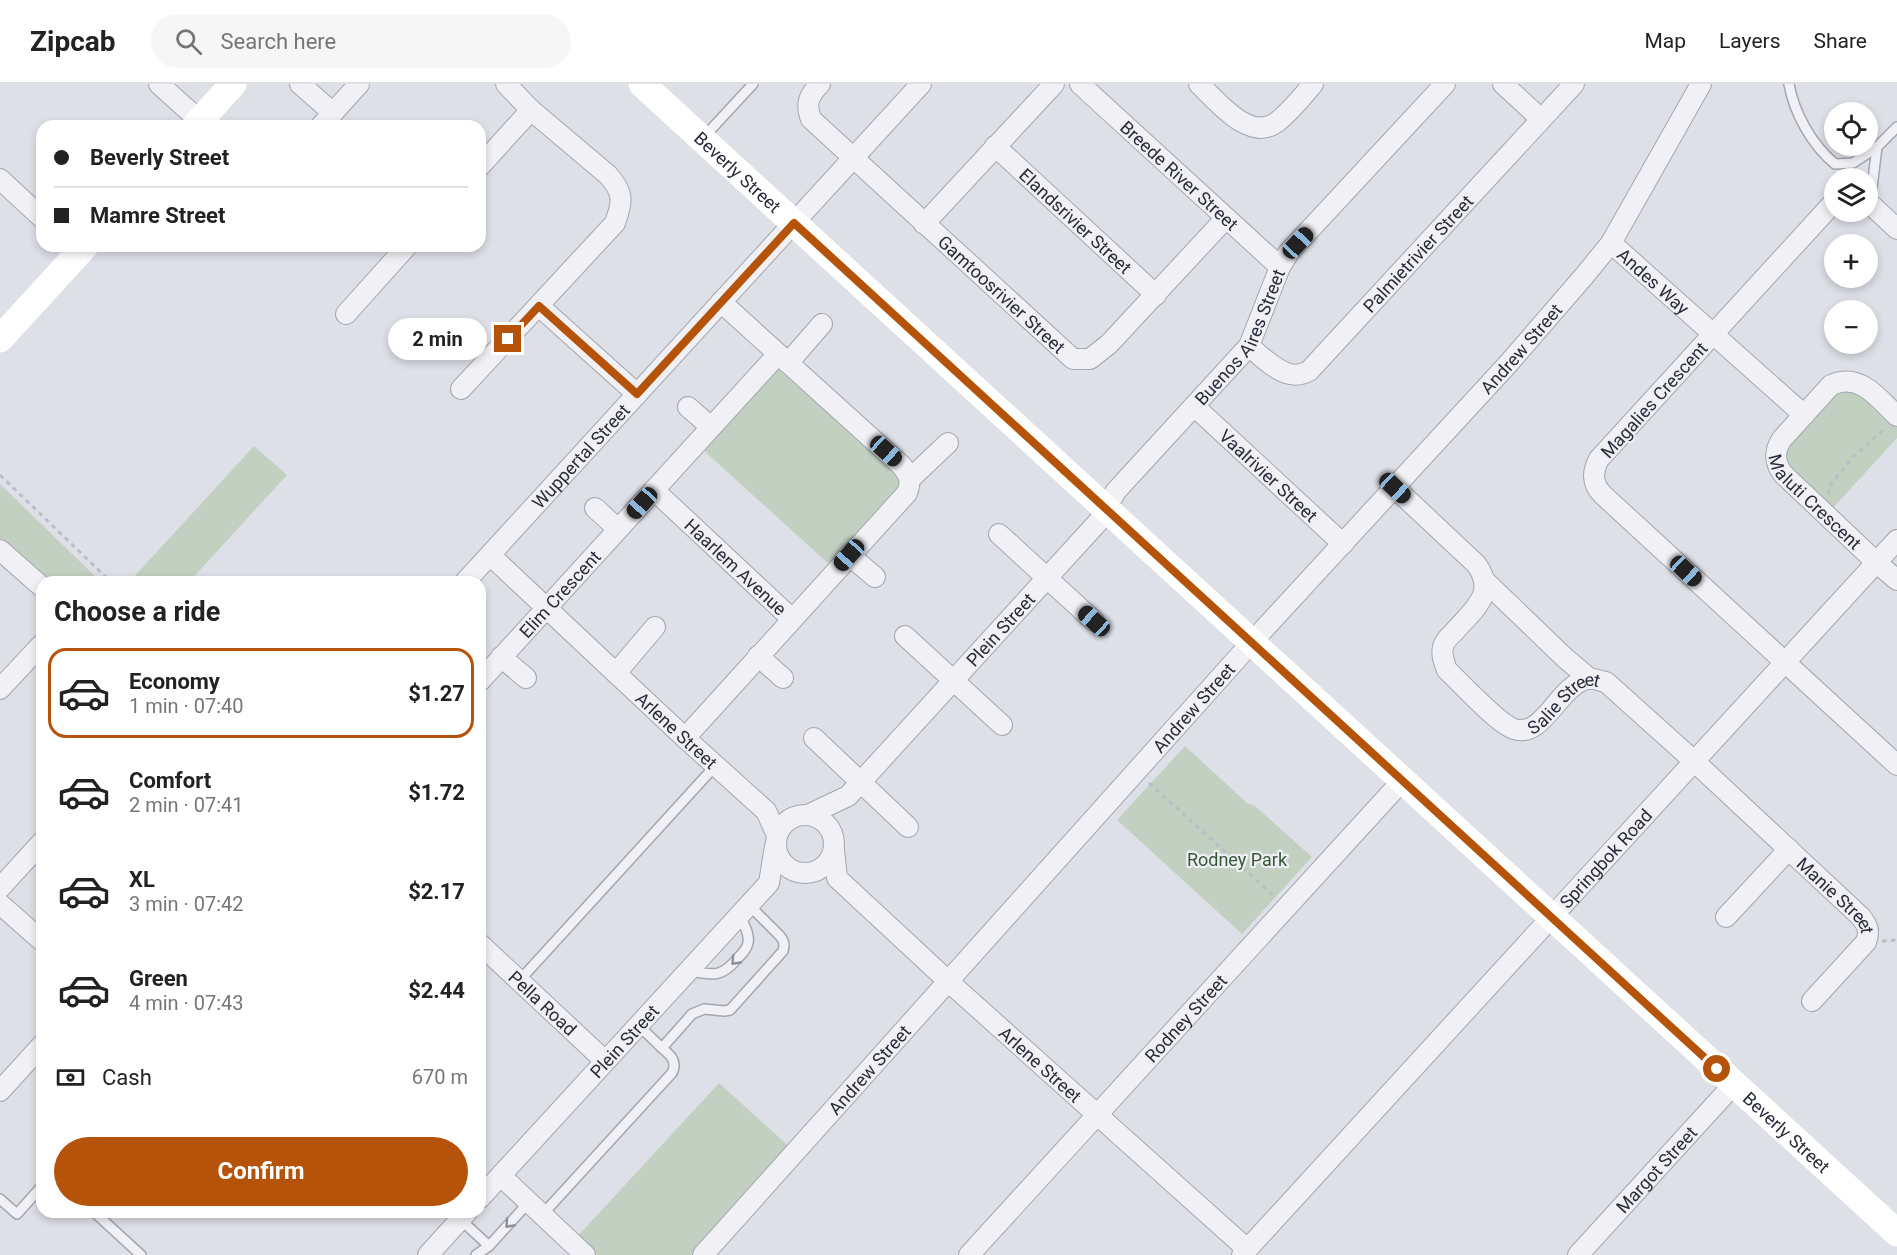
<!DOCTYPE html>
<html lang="en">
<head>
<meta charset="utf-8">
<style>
	:root { --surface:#fff; --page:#f6f6f6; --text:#222; --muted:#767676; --line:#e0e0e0; --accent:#b45309 }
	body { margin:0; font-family:Roboto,sans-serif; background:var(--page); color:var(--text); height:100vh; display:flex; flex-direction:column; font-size:22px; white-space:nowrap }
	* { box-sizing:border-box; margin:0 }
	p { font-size:20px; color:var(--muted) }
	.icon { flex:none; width:33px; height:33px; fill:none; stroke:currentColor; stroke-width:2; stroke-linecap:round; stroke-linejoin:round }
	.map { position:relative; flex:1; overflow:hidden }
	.details { position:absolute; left:36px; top:492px; width:450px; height:642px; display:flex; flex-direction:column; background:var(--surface); border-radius:18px; box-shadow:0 3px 9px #0003 }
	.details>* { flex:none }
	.banner { position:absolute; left:36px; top:36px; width:450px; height:132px; border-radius:18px; box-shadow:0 3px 9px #0003; display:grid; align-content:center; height:132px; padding:0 18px; background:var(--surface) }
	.buttons { position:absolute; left:1824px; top:18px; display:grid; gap:12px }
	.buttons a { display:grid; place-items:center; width:54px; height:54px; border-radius:50%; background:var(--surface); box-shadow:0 3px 9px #0003; font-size:30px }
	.end { position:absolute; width:27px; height:27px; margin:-14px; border:8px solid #b45309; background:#fff; box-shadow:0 0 0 3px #fff }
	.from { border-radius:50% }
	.bubble { position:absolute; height:42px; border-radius:21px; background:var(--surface); box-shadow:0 3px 9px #0003; font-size:20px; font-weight:700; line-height:42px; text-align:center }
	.car { position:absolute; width:18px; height:36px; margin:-18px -9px; border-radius:8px; box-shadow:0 0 4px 2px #0007; background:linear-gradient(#222 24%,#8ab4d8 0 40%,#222 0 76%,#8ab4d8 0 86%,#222 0) }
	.banner b { display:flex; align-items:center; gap:21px; height:57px; font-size:22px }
	.banner b+b { border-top:2px solid var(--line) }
	.banner i { width:15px; height:15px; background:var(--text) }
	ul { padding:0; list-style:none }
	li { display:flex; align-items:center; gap:18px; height:90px; margin:0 12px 9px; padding:0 6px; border:3px solid transparent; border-radius:18px }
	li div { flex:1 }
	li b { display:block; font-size:22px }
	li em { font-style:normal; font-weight:700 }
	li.on { border-color:var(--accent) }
	li>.icon { width:54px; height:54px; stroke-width:1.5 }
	h2 { padding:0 18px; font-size:27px; line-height:72px }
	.pay { display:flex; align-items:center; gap:15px; height:66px; padding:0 18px; font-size:22px }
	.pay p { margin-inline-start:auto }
	.button { display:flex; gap:12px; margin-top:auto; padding:12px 18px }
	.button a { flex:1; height:69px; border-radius:36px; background:var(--accent); color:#fff; font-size:24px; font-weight:700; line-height:69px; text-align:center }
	header { display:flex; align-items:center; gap:36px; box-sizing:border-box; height:84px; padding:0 30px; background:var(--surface); border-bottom:2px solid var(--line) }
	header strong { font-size:28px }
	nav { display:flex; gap:33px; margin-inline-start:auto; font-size:21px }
	.search { width:420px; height:54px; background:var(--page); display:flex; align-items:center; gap:15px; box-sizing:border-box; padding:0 21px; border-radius:33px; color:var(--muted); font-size:22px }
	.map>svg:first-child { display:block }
	.green { fill:#c1d0c0 }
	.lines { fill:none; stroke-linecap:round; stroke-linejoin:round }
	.lane-casing { stroke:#a4a6b0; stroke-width:12 }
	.street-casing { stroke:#a4a6b0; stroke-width:22 }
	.path { stroke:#bdbec5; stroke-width:3; stroke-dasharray:4.5 4.5; stroke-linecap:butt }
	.lane { stroke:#f1f1f5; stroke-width:9 }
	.street { stroke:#f1f1f5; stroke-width:20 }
	.secondary { stroke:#fff; stroke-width:27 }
	.oneway { stroke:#8d8e98 }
	.route { stroke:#b45309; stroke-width:8 }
	.labels { text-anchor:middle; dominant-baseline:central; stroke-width:4.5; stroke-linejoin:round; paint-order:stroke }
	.street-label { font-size:18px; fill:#292c3c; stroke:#eeeff4 }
	.park-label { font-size:18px; fill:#375737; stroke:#eeeff4 }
</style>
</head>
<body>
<header>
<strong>Zipcab</strong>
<div class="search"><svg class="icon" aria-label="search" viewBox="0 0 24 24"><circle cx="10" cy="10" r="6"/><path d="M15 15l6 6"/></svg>Search here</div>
<nav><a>Map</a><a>Layers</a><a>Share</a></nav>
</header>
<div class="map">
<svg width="1897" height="1171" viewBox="0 0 1897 1171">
	<rect width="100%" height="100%" fill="#dee0e7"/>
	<g class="green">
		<polygon points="776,285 783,285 900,390 901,402 830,481 701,364"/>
		<polygon points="1857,306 1897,342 1897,354 1831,426 1783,377 1790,356 1832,309"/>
		<polygon points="254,362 287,391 189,498 134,498 131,496"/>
		<polygon points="0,400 101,498 43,498 0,458"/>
		<polygon points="1185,662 1247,719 1255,722 1312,773 1242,850 1117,736"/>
		<polygon points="719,999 792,1065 694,1171 596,1171 576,1154"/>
	</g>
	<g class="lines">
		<g class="lane-casing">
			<g id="lane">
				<path d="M1789 0C1794 29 1812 61 1835 80L1853 79 1877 63"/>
				<polyline points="704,53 753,0"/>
				<polyline points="1870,120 1877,63 1897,43"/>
				<path d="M690 887C713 891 721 894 737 875 742 870 747 865 748 859 750 850 743 839 740 831"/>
				<polyline points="520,896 716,681"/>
				<path d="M638 941 662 964 692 930 704 925 724 927 730 926 783 867C785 860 784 857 780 852L749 821"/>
				<polyline points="0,1115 17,1130 42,1102"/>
				<polyline points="94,1128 141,1171"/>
				<path d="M542 1131 672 989C678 977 670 971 662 964"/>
				<polyline points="460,1135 489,1162"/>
				<polyline points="476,1171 489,1162 529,1118"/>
			</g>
		</g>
		<g class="street-casing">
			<g id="street">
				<polyline points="159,0 200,37"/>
				<polyline points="300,0 333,29"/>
				<path id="s1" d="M820 0C809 11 805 20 811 35L1073 275H1090L1109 260 1226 134"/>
				<path id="s2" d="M1080 0 1280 183"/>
				<path d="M1199 0C1217 17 1250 59 1277 38 1290 28 1302 13 1313 0"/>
				<polyline points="1503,0 1541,35"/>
				<polyline points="321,42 359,0"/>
				<path id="s3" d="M995 62 1156 211"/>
				<polyline points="480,82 531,26"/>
				<polyline points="0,95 42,134"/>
				<path d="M1834 118 1599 375C1592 388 1592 400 1603 411L1897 681"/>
				<polyline points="1868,118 1897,145"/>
				<polyline points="924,140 1054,0"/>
				<path id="s4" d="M1611 159 1804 331"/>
				<polyline points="539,222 637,310"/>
				<polyline points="346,230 407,162"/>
				<path id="s5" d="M1249 262C1260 271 1275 287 1290 290 1297 292 1303 290 1309 287L1574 0"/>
				<polyline points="788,279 822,240"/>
				<path d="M461 305 615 139C623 117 624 109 608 91L531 26 506 0"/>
				<path id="s6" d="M1194 322 1343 460"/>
				<polyline points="688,323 711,343"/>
				<path id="s7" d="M1897 332C1878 314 1860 288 1831 301L1782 355C1774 367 1774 378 1783 390L1877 479 1897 496"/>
				<polyline points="910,395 948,359"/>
				<path id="s8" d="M1395 404 1476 480C1498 509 1473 526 1454 548 1450 552 1444 557 1443 563 1441 571 1444 578 1447 586 1461 599 1498 640 1514 645 1544 655 1559 600 1588 595 1594 594 1600 597 1606 598L1695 678 1861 833C1868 842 1870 847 1866 858L1812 917"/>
				<path id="s9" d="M654 406 792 535"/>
				<polyline points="595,424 618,445"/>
				<polyline points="999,450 1094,537"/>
				<polyline points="0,466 42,503"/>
				<path id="s10" d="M490 471 685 654 766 727 777 751"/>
				<polyline points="849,471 875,493"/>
				<path id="s11" d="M465 498 921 0"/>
				<polyline points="1486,498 1565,574 1590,595"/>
				<polyline points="905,552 1002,641"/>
				<polyline points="758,572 783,594"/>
				<polyline points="501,573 526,594"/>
				<polyline points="616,589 655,543"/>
				<path id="s12" d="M480 597 778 270"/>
				<polyline points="0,605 42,560"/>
				<path d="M685 654 907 409C912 397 909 391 902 382L721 218"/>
				<polyline points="814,654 908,743"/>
				<circle cx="805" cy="760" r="29"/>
				<path id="s13" d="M808 731 848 712 1099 437 1116 407 1249 262 1280 183 1289 168 1445 0"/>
				<path id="s14" d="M834 766 837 794 949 898 1247 1165"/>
				<polyline points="0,804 42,758"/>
				<polyline points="0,820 42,857"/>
				<polyline points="1726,833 1789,765"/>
				<path id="s15" d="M480 860 605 977"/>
				<polyline points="0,1007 42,961"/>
				<polyline points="501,1092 585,1171"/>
				<path id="s16" d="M480 1114 769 799 775 762"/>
				<polyline points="428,1171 467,1128"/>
				<path id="s17" d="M703 1171 1252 558 1508 280 1585 191 1611 159 1701 0"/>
				<path id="s18" d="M969 1171 1402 697"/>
				<path id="s19" d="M1242 1171 1897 456"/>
				<path id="s20" d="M1578 1171 1734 1000"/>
			</g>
		</g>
		<g class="path">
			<polyline points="0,391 111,498"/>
			<polyline points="1828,410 1830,401 1856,370 1886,343"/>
			<polyline points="1149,699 1273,811"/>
			<polyline points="1882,857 1897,856"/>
		</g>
		<use href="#lane" class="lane"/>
		<use href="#street" class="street"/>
		<g class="secondary">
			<path id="s21" d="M642 0 1897 1149"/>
			<polyline points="195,42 233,0"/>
			<polyline points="0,255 85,162"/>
		</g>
	</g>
	<defs><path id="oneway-chevron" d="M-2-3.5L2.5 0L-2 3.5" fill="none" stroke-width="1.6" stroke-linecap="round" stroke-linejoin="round" transform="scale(1.5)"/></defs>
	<g class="oneway">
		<use href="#oneway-chevron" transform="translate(735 877) rotate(133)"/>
		<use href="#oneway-chevron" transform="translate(509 1140) rotate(132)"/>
	</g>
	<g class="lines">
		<polyline class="route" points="508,255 539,222 637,310 794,139 1717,985"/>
	</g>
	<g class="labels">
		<g class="street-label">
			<text stroke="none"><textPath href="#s21" startOffset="130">Beverly Street</textPath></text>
			<text stroke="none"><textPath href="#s2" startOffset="135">Breede River Street</textPath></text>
			<text stroke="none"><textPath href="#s3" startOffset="110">Elandsrivier Street</textPath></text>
			<text stroke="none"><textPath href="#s5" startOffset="230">Palmietrivier Street</textPath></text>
			<text stroke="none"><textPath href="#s4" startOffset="57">Andes Way</textPath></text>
			<text stroke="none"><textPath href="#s1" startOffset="298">Gamtoosrivier Street</textPath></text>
			<text stroke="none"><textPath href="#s13" startOffset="651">Buenos Aires Street</textPath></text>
			<text stroke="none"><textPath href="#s17" startOffset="1221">Andrew Street</textPath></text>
			<text transform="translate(1654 316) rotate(-48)">Magalies Crescent</text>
			<text stroke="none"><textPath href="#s11" startOffset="171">Wuppertal Street</textPath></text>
			<text stroke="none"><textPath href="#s6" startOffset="102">Vaalrivier Street</textPath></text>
			<text stroke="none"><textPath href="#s7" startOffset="231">Maluti Crescent</textPath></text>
			<text stroke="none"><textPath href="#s9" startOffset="112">Haarlem Avenue</textPath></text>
			<text stroke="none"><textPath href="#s12" startOffset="118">Elim Crescent</textPath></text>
			<text stroke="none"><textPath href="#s13" startOffset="270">Plein Street</textPath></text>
			<text stroke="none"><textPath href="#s17" startOffset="735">Andrew Street</textPath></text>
			<text stroke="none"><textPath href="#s8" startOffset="384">Salie Street</textPath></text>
			<text stroke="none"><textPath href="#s10" startOffset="256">Arlene Street</textPath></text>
			<text stroke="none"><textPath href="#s19" startOffset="538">Springbok Road</textPath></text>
			<text stroke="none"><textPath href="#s8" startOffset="750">Manie Street</textPath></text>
			<text stroke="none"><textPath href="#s15" startOffset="86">Pella Road</textPath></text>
			<text stroke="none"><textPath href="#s18" startOffset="321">Rodney Street</textPath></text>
			<text stroke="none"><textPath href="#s16" startOffset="213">Plein Street</textPath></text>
			<text stroke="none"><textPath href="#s14" startOffset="304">Arlene Street</textPath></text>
			<text stroke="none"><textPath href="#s17" startOffset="249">Andrew Street</textPath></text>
			<text stroke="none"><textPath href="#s21" startOffset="1552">Beverly Street</textPath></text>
			<text stroke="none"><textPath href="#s20" startOffset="116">Margot Street</textPath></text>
		</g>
		<g class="park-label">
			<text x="1237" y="775">Rodney Park</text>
		</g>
	</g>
</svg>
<div class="buttons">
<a><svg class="icon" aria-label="locate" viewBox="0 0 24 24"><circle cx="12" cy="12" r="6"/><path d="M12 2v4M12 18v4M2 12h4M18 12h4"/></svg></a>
<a><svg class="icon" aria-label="layers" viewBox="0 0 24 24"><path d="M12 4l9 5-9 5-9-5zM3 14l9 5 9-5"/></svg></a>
<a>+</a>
<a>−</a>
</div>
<i class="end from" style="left:1717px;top:985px"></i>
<i class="end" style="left:508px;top:255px"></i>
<div class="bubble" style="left:388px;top:234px;width:99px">2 min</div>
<i class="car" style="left:1298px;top:159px;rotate:43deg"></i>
<i class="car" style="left:886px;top:367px;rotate:132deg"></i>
<i class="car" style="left:1395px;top:404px;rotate:133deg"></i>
<i class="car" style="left:642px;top:419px;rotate:222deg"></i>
<i class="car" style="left:849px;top:471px;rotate:222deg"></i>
<i class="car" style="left:1686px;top:487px;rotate:133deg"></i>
<i class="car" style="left:1094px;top:537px;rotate:312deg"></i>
<div class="banner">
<b><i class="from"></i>Beverly Street</b>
<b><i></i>Mamre Street</b>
</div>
<section class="details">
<h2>Choose a ride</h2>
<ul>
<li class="on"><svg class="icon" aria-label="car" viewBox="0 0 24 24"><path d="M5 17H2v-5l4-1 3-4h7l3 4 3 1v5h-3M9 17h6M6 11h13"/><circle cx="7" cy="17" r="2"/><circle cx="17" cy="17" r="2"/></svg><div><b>Economy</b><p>1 min · 07:40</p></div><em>$1.27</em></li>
<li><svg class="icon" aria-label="car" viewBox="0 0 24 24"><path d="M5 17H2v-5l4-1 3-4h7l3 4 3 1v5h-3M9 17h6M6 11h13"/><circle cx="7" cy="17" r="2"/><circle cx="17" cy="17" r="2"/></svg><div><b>Comfort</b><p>2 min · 07:41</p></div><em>$1.72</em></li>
<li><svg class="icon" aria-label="car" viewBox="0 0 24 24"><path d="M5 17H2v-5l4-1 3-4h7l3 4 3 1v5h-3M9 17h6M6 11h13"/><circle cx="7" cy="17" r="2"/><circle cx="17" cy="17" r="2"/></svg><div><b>XL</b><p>3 min · 07:42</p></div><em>$2.17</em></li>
<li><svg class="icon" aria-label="car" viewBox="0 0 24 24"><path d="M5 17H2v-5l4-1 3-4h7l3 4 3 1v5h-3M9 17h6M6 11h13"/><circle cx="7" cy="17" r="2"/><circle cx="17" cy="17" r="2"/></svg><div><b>Green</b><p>4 min · 07:43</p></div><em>$2.44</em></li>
</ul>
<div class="pay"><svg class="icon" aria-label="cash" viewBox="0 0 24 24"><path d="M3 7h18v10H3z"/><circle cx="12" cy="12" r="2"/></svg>Cash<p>670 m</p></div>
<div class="button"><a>Confirm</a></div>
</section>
</div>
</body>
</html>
